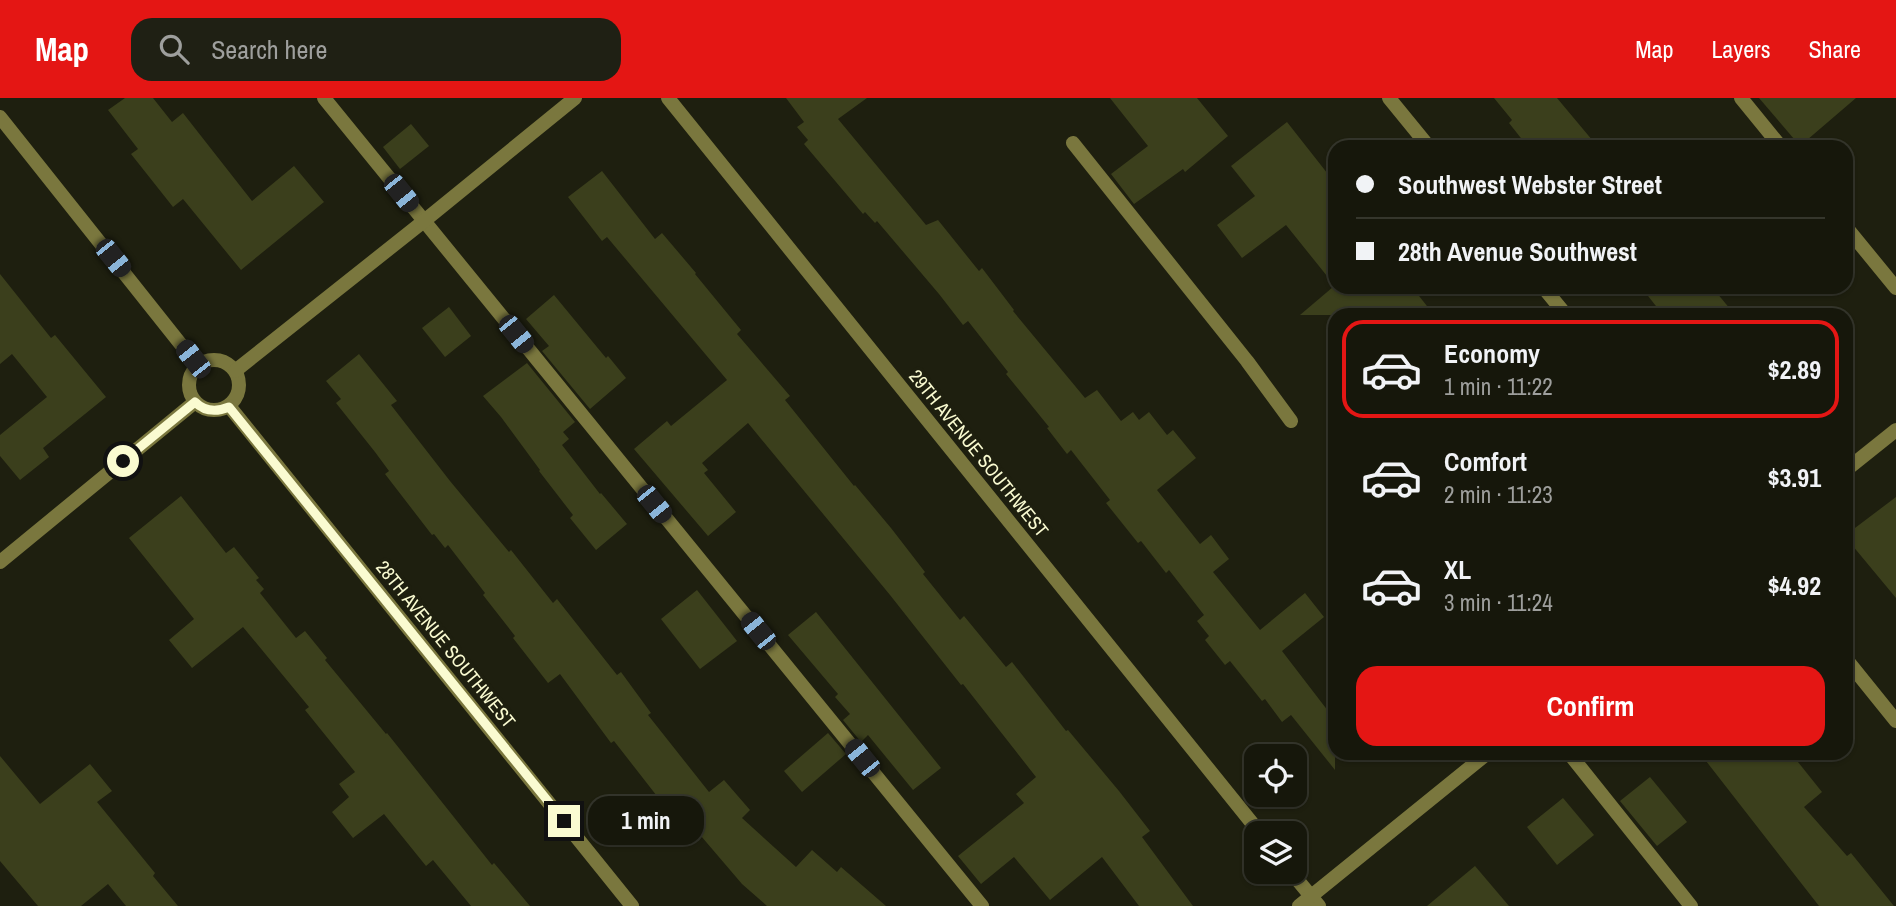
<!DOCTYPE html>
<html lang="en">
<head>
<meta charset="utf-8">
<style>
	:root { --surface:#16170b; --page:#1f2014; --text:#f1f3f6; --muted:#9e9f9d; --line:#35362c; --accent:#e41614 }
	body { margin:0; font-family:"Archivo Narrow",sans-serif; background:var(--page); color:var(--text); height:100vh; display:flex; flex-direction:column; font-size:26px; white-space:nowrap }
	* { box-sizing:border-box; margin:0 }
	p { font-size:23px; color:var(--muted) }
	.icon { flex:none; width:38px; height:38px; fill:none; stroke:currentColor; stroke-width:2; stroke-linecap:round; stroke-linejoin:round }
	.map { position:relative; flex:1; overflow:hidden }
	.panel { position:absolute; left:1328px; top:210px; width:525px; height:452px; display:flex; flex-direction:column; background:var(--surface); border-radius:21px; box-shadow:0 2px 5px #0004,0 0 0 2px var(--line) }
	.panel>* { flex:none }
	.banner { position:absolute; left:1328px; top:42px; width:525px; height:154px; border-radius:21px; box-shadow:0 2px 5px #0004,0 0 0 2px var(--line); display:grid; align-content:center; height:154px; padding:0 28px; background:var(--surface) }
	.tools { position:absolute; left:1244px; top:646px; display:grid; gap:14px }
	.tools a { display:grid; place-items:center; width:63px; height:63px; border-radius:14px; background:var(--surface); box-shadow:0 2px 5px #0004,0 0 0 2px var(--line); font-size:35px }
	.end { position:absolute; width:32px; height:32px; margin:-16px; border:9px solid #fafbd1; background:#111; box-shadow:0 0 0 4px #111 }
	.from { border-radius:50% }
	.bubble { position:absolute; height:49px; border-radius:21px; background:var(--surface); box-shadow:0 2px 5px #0004,0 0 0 2px var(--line); font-size:23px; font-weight:700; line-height:49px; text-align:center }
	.car { position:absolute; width:21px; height:42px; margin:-21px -10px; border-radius:9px; box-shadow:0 0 5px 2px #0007; background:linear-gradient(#222 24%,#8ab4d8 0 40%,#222 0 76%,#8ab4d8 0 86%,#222 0) }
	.banner b { display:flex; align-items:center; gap:24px; height:66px; font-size:26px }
	.banner b+b { border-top:2px solid var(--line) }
	.banner i { width:18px; height:18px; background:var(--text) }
	ul { padding:12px 0 0; list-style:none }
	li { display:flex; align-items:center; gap:21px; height:98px; margin:0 14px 10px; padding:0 14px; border:4px solid transparent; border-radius:21px }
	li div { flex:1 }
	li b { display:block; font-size:26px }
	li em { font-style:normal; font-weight:700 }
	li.active { border-color:var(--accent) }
	li>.icon { width:63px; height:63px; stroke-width:1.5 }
	.cta { display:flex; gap:14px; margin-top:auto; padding:14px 28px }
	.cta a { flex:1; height:80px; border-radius:21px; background:var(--accent); color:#fff; font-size:28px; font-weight:700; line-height:80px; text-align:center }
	header { display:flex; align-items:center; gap:42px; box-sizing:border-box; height:98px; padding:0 35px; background:var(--accent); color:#fff }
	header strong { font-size:33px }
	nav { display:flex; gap:38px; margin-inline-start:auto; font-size:24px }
	.search { width:490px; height:63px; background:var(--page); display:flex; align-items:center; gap:18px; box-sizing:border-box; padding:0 24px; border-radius:21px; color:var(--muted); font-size:26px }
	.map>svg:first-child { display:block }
	.building { fill:#3b3f1c }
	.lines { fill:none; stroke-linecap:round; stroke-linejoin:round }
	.lane { stroke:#7a773e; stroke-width:14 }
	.street { stroke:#7a773e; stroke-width:14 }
	.route { stroke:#fafbd1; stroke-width:9 }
	.labels { text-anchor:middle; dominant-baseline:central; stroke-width:7; stroke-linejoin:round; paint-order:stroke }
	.street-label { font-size:19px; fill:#fafbd1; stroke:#1e1f0f }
</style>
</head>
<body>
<header>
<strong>Map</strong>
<div class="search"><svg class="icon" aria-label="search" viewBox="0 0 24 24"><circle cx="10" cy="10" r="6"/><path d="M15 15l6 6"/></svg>Search here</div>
<nav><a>Map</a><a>Layers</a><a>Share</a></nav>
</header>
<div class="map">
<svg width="1896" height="808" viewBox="0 0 1896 808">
	<rect width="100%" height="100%" fill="#1e1f0f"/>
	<g class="building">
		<polygon points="125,0 153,0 172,24 183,15 252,103 294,68 324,104 241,172 183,101 173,109 131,56 138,51 108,12"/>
		<polygon points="786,0 867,0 838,21 926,127 938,122 979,173 982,170 1014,212 1013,213 1085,300 1097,292 1121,323 1133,314 1139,322 1149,314 1167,337 1173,332 1196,360 1157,392 1200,446 1211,437 1229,461 1213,474 1260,532 1305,495 1324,519 1282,553 1335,622 1335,672 1291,617 1282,624 1265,601 1262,603 1230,563 1225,567 1205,542 1209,538 1197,523 1204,517 1169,472 1166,475 1141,443 1138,445 1106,405 1110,402 1071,352 1067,356 1047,330 1049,329 1006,276 1008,274 968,223 963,227 939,196 877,123 875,125 865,114 863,116 804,46 808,42 797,29 804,24"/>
		<polygon points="1110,0 1197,0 1228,38 1185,74 1183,71 1134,106 1111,76 1148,48"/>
		<polygon points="1494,0 1557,0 1598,49 1528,49 1509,25 1512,22"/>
		<polygon points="1759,0 1856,0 1800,48"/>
		<polygon points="1287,24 1335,85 1335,188 1286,127 1242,160 1217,127 1255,98 1231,68"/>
		<polygon points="411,26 429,48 400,71 383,49"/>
		<polygon points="602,73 655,141 662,135 696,175 695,176 741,232 737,236 790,298 785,302 854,388 855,387 891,430 925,474 923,476 960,522 964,518 1006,569 1012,564 1066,633 1068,632 1119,693 1150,733 1142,739 1193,808 1139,808 1102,759 1050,802 1014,759 981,786 958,758 1024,705 1016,696 1036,679 963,586 961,587 890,497 748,325 702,365 708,372 704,375 736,414 708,438 634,351 667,323 671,328 727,282 607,139 602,143 568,99"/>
		<polygon points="0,176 51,240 55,237 106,299 43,350 49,359 20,382 0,358 0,337 47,299 12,256 0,266"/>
		<polygon points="1333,189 1412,189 1434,217 1300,217"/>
		<polygon points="1641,189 1712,189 1735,217 1663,217"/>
		<polygon points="554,197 606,260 608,258 626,280 590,311 542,253 549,248 526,221"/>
		<polygon points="449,209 471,238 445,259 422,230"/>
		<polygon points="359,256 397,303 391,307 450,383 509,454 511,452 553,505 557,501 617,577 621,574 651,615 648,617 709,694 724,682 750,712 742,720 796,769 812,752 837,774 841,769 886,808 767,808 742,786 666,697 660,702 614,643 611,645 560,576 548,585 513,540 515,538 483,497 485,495 448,447 445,450 434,436 432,437 385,376 389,373 375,354 336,305 341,301 326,283"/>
		<polygon points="527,265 575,324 563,334 569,341 562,347 600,396 601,395 627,426 596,452 570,420 573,417 539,373 540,372 501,319 483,298"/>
		<polygon points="181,398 226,455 234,449 259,480 256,482 264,491 260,495 296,540 305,533 327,560 325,562 386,636 387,635 492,767 494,765 530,808 471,808 433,762 426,768 384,716 353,740 332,714 349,699 339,686 355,674 305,612 309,609 243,529 192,570 169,542 194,521 129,440"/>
		<polygon points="1896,399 1896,500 1847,441 1854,437 1851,433"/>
		<polygon points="697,492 737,543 700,571 661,521"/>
		<polygon points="816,514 941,670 913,692 868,637 861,644 843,622 850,616 835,599 838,596 788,537"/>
		<polygon points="828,635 846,656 802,694 784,673"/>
		<polygon points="1699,654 1790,654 1822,694 1804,709 1847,758 1851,755 1894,808 1819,808"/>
		<polygon points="0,658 40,706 90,666 112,693 97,704 155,775 153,778 178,808 126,808 108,786 81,808 38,808 0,763"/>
		<polygon points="1650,679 1687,724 1657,748 1620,703"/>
		<polygon points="1563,700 1594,737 1557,767 1527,729"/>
		<polygon points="1475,768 1509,808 1427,808"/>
	</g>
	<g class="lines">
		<g class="lane">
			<polyline points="324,0 982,808"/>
			<polyline points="1741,0 1781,49"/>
			<polyline points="1073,45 1247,263 1291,323"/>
			<polyline points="1846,129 1896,190"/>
			<polyline points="1568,654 1691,808"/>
		</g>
		<g class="street">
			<polyline points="668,0 1260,735"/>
			<polyline points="1389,0 1429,49"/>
			<polyline points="0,19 198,268"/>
			<polyline points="1543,189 1566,217"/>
			<circle cx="214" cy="287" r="25"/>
			<polyline points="235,273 424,123 575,0"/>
			<polyline points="229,308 632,808"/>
			<polyline points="1846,372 1896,332"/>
			<polyline points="0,464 195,304"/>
			<polyline points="1846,561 1896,623"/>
			<polyline points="1291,774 1319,808"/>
			<polyline points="1299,808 1489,654"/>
		</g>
	</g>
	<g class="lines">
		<path class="route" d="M123 363 195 304C205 314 217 314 229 309L564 723"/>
	</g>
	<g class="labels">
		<g class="street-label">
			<text transform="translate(979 355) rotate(51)">29TH AVENUE SOUTHWEST</text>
			<text transform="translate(446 546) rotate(51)">28TH AVENUE SOUTHWEST</text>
		</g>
	</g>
</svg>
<div class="tools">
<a><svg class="icon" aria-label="locate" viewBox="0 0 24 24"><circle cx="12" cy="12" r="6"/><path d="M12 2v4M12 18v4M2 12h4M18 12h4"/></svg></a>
<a><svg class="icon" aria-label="layers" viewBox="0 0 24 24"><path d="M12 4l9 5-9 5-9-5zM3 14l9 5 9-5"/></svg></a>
</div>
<i class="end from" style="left:123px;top:363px"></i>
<i class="end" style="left:564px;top:723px"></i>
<div class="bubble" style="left:588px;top:698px;width:116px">1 min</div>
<i class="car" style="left:401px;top:95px;rotate:141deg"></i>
<i class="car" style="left:113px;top:160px;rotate:141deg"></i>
<i class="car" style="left:516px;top:236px;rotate:141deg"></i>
<i class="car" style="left:193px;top:261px;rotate:322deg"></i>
<i class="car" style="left:654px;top:406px;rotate:141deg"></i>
<i class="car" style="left:758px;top:533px;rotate:321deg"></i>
<i class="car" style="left:862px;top:660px;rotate:321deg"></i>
<div class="banner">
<b><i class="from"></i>Southwest Webster Street</b>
<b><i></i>28th Avenue Southwest</b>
</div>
<section class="panel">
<ul>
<li class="active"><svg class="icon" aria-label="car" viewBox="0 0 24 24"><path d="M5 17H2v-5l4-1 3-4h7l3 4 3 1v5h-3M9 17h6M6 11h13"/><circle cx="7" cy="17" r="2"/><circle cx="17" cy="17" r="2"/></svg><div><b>Economy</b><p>1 min · 11:22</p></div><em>$2.89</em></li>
<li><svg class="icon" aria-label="car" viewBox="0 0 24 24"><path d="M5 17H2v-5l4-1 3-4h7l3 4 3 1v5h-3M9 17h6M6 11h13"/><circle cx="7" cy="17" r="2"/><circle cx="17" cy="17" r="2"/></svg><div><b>Comfort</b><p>2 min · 11:23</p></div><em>$3.91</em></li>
<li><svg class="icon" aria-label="car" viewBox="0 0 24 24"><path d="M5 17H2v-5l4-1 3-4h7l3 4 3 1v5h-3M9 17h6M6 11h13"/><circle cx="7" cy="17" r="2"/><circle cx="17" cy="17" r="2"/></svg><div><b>XL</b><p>3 min · 11:24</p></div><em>$4.92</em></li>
</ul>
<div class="cta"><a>Confirm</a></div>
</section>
</div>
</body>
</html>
